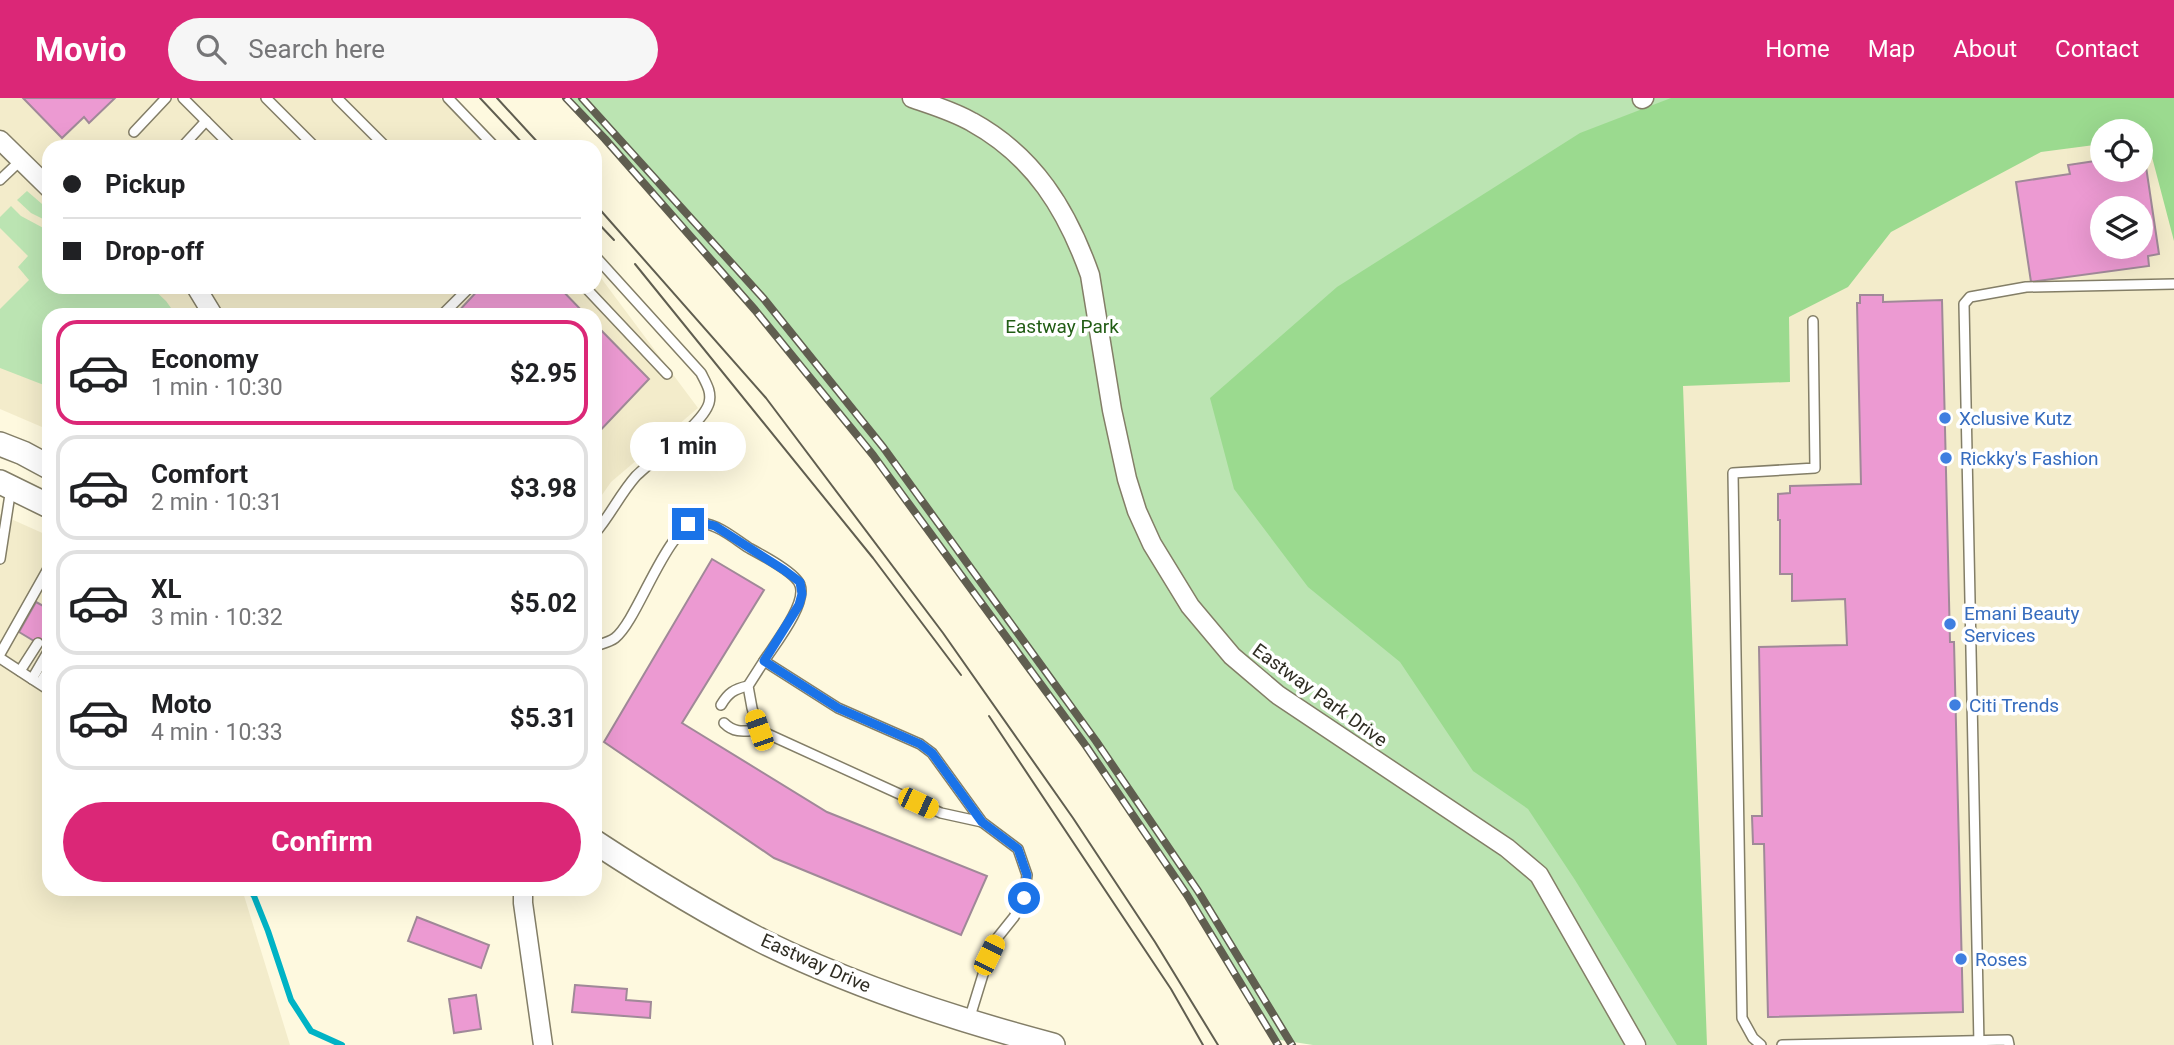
<!DOCTYPE html>
<html lang="en">
<head>
<meta charset="utf-8">
<style>
	:root { --surface:#fff; --page:#f6f6f6; --text:#202124; --muted:#757577; --line:#e0e0e0; --accent:#db2777 }
	body { margin:0; font-family:Roboto,sans-serif; background:var(--page); color:var(--text); height:100vh; display:flex; flex-direction:column; font-size:26px; white-space:nowrap }
	* { box-sizing:border-box; margin:0 }
	p { font-size:23px; color:var(--muted) }
	.icon { flex:none; width:38px; height:38px; fill:none; stroke:currentColor; stroke-width:2; stroke-linecap:round; stroke-linejoin:round }
	.map { position:relative; flex:1; overflow:hidden }
	.drawer { position:absolute; left:42px; top:210px; width:560px; height:588px; display:flex; flex-direction:column; background:var(--surface); border-radius:21px; box-shadow:0 7px 28px #0002 }
	.drawer>* { flex:none }
	.banner { position:absolute; left:42px; top:42px; width:560px; height:154px; border-radius:21px; box-shadow:0 7px 28px #0002; display:grid; align-content:center; height:154px; padding:0 21px; background:var(--surface) }
	.controls { position:absolute; left:2090px; top:21px; display:grid; gap:14px }
	.controls a { display:grid; place-items:center; width:63px; height:63px; border-radius:50%; background:var(--surface); box-shadow:0 7px 28px #0002; font-size:35px }
	.end { position:absolute; width:32px; height:32px; margin:-16px; border:9px solid #1a73e8; background:#fff; box-shadow:0 0 0 4px #fff }
	.from { border-radius:50% }
	.bubble { position:absolute; height:49px; border-radius:24px; background:var(--surface); box-shadow:0 7px 28px #0002; font-size:23px; font-weight:700; line-height:49px; text-align:center }
	.car { position:absolute; width:21px; height:42px; margin:-21px -10px; border-radius:9px; box-shadow:0 0 5px 2px #0007; background:linear-gradient(#f5c518 24%,#345 0 40%,#f5c518 0 76%,#345 0 86%,#f5c518 0) }
	.banner b { display:flex; align-items:center; gap:24px; height:66px; font-size:26px }
	.banner b+b { border-top:2px solid var(--line) }
	.banner i { width:18px; height:18px; background:var(--text) }
	ul { padding:12px 0 0; list-style:none }
	li { display:flex; align-items:center; gap:21px; height:105px; margin:0 14px 10px; padding:0 7px; border:4px solid var(--line); border-radius:21px }
	li div { flex:1 }
	li b { display:block; font-size:26px }
	li em { font-style:normal; font-weight:700 }
	li.current { border-color:var(--accent) }
	li>.icon { width:63px; height:63px; stroke-width:1.5 }
	.action { display:flex; gap:14px; margin-top:auto; padding:14px 21px }
	.action a { flex:1; height:80px; border-radius:42px; background:var(--accent); color:#fff; font-size:28px; font-weight:700; line-height:80px; text-align:center }
	header { display:flex; align-items:center; gap:42px; box-sizing:border-box; height:98px; padding:0 35px; background:var(--accent); color:#fff }
	header strong { font-size:33px }
	nav { display:flex; gap:38px; margin-inline-start:auto; font-size:24px }
	.search { width:490px; height:63px; background:var(--page); display:flex; align-items:center; gap:18px; box-sizing:border-box; padding:0 24px; border-radius:38px; color:var(--muted); font-size:26px }
	.map>svg:first-child { display:block }
	.built { fill:#f3eccb; fill-rule:evenodd }
	.green { fill:#bbe4b2 }
	.forest { fill:#9bda8f }
	.lines { fill:none; stroke-linecap:round; stroke-linejoin:round }
	.stream { stroke:#00b3c5; stroke-width:6 }
	.building { fill:#ec9ad2; stroke:#a08998; stroke-width:2; fill-rule:evenodd }
	.lane-casing { stroke:#837e67; stroke-width:12 }
	.street-casing { stroke:#837e67; stroke-width:21 }
	.secondary-casing { stroke:#837e67; stroke-width:26 }
	.lane { stroke:#fff; stroke-width:9 }
	.street { stroke:#fff; stroke-width:18 }
	.secondary { stroke:#fff; stroke-width:23 }
	.tram { stroke:#605e50; stroke-width:2 }
	.rail-casing { stroke:#605e50; stroke-width:8 }
	.rail { stroke:#fff; stroke-width:5; stroke-dasharray:16; stroke-linecap:butt }
	.route { stroke:#1a73e8; stroke-width:9 }
	.shop-dot { fill:#3f7fe0; stroke:#fff; stroke-width:2.5 }
	.labels { text-anchor:middle; dominant-baseline:central; stroke-width:7; stroke-linejoin:round; paint-order:stroke }
	.park-label { font-size:19px; fill:#225d15; stroke:#fff }
	.shop-label { font-size:19px; fill:#366cbe; stroke:#fff; text-anchor:start }
	.street-label { font-size:19px; fill:#2f2d23; stroke:#fff }
</style>
</head>
<body>
<header>
<strong>Movio</strong>
<div class="search"><svg class="icon" aria-label="search" viewBox="0 0 24 24"><circle cx="10" cy="10" r="6"/><path d="M15 15l6 6"/></svg>Search here</div>
<nav><a>Home</a><a>Map</a><a>About</a><a>Contact</a></nav>
</header>
<div class="map">
<svg width="2174" height="947" viewBox="0 0 2174 947">
	<rect width="100%" height="100%" fill="#fef9df"/>
	<g class="built">
		<polygon points="0,0 440,0 487,49 49,49 49,189 595,189 595,172 698,310 611,384 595,407 595,217 49,217 49,332 0,311"/>
		<path d="M2174 4V947H1698L1283 289ZM2102 33H2140V72H2102ZM2102 110H2140V149H2102Z"/>
		<polygon points="0,416 49,438 49,791 242,791 290,947 0,947"/>
	</g>
	<g class="green">
		<polygon points="564,0 1685,0 1283,289 1698,947 1313,947 1274,941 1159,755 1037,575 908,400 771,230 663,105"/>
		<polygon points="27,93 49,112 49,124 31,115 17,102"/>
		<polygon points="11,108 21,118 49,133 49,189 151,189 166,203 176,217 49,217 49,289 0,270 0,211 29,182 18,169 28,158 0,130 0,119"/>
	</g>
	<polygon class="forest" points="1671,0 2174,0 2174,143 2147,40 2140,41 2140,33 2102,33 2102,46 2041,54 1891,134 1848,189 1789,219 1790,284 1683,288 1707,947 1677,947 1575,782 1528,711 1473,673 1400,564 1308,489 1234,391 1210,300 1337,189 1580,35"/>
	<g class="lines">
		<polyline class="stream" points="249,791 254,798 268,833 291,902 311,933 342,947"/>
	</g>
	<g class="building">
		<polygon points="23,0 115,0 89,25 84,19 62,40"/>
		<path d="M2144 55 2159 156 2148 158 2149 168 2031 184 2016 84 2070 76 2068 67 2102 62V72H2140V56ZM2102 110H2140V149H2102Z"/>
		<polygon points="481,189 559,189 586,217 455,217"/>
		<polygon points="1860,197 1883,197 1883,204 1942,202 1950,544 1954,544 1963,914 1768,919 1764,746 1753,746 1752,718 1762,718 1759,549 1847,547 1845,501 1792,503 1792,476 1780,476 1780,422 1778,422 1778,396 1790,395 1790,388 1861,386 1857,205 1860,205"/>
		<polygon points="595,226 649,281 595,338"/>
		<polygon points="712,461 764,492 682,625 827,714 987,778 961,837 774,760 604,644"/>
		<polygon points="36,504 49,511 49,552 19,534"/>
		<polygon points="417,819 489,847 481,870 408,843"/>
		<polygon points="575,887 627,891 626,902 651,904 650,920 572,914"/>
		<polygon points="476,897 481,931 454,935 449,901"/>
	</g>
	<g class="lines">
		<g class="lane-casing">
			<g id="lane">
				<polyline points="183,0 232,49"/>
				<polyline points="266,0 315,49"/>
				<polyline points="337,0 386,49"/>
				<polyline points="448,0 495,49"/>
				<polyline points="134,34 166,0"/>
				<polyline points="182,49 206,23"/>
				<polyline points="0,82 20,63"/>
				<path d="M595 158 701 275C706 285 712 294 709 305 703 326 653 361 636 378 620 396 610 418 595 435"/>
				<polyline points="585,189 667,276"/>
				<polyline points="442,217 470,189"/>
				<polyline points="0,461 11,390"/>
				<path d="M595 548C601 546 610 544 615 540 640 520 669 419 702 425 719 427 735 441 749 450 762 457 796 475 800 487 807 506 775 546 764 563L838 610 920 646 932 655 982 724 1018 751 1027 777 1024 800 1014 819 998 839 989 857 969 922"/>
				<polyline points="0,556 49,469"/>
				<polyline points="0,560 32,581 49,552"/>
				<polyline points="764,563 748,588 752,610 759,632 941,715 982,724"/>
				<polyline points="20,573 38,545"/>
				<polyline points="32,581 49,592"/>
				<polyline points="40,585 49,571"/>
				<path d="M721 607C728 595 734 591 748 588"/>
				<path d="M724 625C735 636 745 633 759 632"/>
				<polyline points="1761,947 1753,940 1742,920 1733,375 1815,370 1813,223"/>
				<polyline points="1782,947 2008,942 2009,947"/>
				<polyline points="1979,947 1964,206 1970,199 2026,189 2174,186"/>
			</g>
		</g>
		<g class="street-casing">
			<g id="street">
				<path d="M912 0C932 7 953 13 972 24 1034 58 1067 112 1090 177L1112 312 1127 381 1137 413 1152 446 1190 508 1232 558 1278 597 1507 750 1539 777 1636 947"/>
				<polyline points="1642,1 1644,0"/>
				<polyline points="0,42 49,90"/>
				<polyline points="196,189 213,217"/>
				<polyline points="523,791 523,805 543,947"/>
			</g>
		</g>
		<g class="secondary-casing">
			<g id="secondary">
				<polyline points="0,346 23,355 49,369"/>
				<polyline points="0,384 49,408"/>
				<path d="M595 744C650 780 705 814 764 844 856 889 954 921 1053 947"/>
			</g>
		</g>
		<use href="#lane" class="lane"/>
		<use href="#street" class="street"/>
		<use href="#secondary" class="secondary"/>
		<g class="tram">
			<polyline points="480,0 526,49"/>
			<polyline points="497,0 542,49"/>
			<polyline points="595,106 766,300 943,535 1073,720 1155,844 1218,947"/>
			<polyline points="595,122 614,142"/>
			<polyline points="635,166 873,460 961,577"/>
			<polyline points="989,618 1171,891 1203,947"/>
		</g>
		<g class="rail-casing">
			<g id="rail">
				<polyline points="566,0 605,41 755,212 873,357 1086,648 1187,797 1278,947"/>
				<polyline points="582,0 764,201 883,349 1096,643 1198,793 1292,947"/>
			</g>
		</g>
		<use href="#rail" class="rail"/>
	</g>
	<g class="lines">
		<polyline class="route" points="688,426 699,424 715,428 784,472 800,484 802,496 799,507 764,563 838,610 920,646 932,655 982,724 1018,751 1027,777 1024,800"/>
	</g>
	<g class="shop-dot">
		<circle cx="1945" cy="320" r="7"/>
		<circle cx="1946" cy="360" r="7"/>
		<circle cx="1950" cy="526" r="7"/>
		<circle cx="1955" cy="607" r="7"/>
		<circle cx="1961" cy="861" r="7"/>
	</g>
	<g class="labels">
		<g class="park-label">
			<text x="1062" y="228">Eastway Park</text>
		</g>
		<g class="shop-label">
			<text x="1959" y="320">Xclusive Kutz</text>
			<text x="1960" y="360">Rickky's Fashion</text>
			<text x="1964" y="515">Emani Beauty<tspan x="1964" dy="22">Services</tspan></text>
			<text x="1969" y="607">Citi Trends</text>
			<text x="1975" y="861">Roses</text>
		</g>
		<g class="street-label">
			<text transform="translate(1320 597) rotate(36)">Eastway Park Drive</text>
			<text transform="translate(816 865) rotate(24)">Eastway Drive</text>
		</g>
	</g>
</svg>
<div class="controls">
<a><svg class="icon" aria-label="locate" viewBox="0 0 24 24"><circle cx="12" cy="12" r="6"/><path d="M12 2v4M12 18v4M2 12h4M18 12h4"/></svg></a>
<a><svg class="icon" aria-label="layers" viewBox="0 0 24 24"><path d="M12 4l9 5-9 5-9-5zM3 14l9 5 9-5"/></svg></a>
</div>
<i class="end from" style="left:1024px;top:800px"></i>
<i class="end" style="left:688px;top:426px"></i>
<div class="bubble" style="left:630px;top:324px;width:116px">1 min</div>
<i class="car" style="left:759px;top:632px;rotate:341deg"></i>
<i class="car" style="left:918px;top:705px;rotate:115deg"></i>
<i class="car" style="left:989px;top:857px;rotate:26deg"></i>
<div class="banner">
<b><i class="from"></i>Pickup</b>
<b><i></i>Drop-off</b>
</div>
<section class="drawer">
<ul>
<li class="current"><svg class="icon" aria-label="car" viewBox="0 0 24 24"><path d="M5 17H2v-5l4-1 3-4h7l3 4 3 1v5h-3M9 17h6M6 11h13"/><circle cx="7" cy="17" r="2"/><circle cx="17" cy="17" r="2"/></svg><div><b>Economy</b><p>1 min · 10:30</p></div><em>$2.95</em></li>
<li><svg class="icon" aria-label="car" viewBox="0 0 24 24"><path d="M5 17H2v-5l4-1 3-4h7l3 4 3 1v5h-3M9 17h6M6 11h13"/><circle cx="7" cy="17" r="2"/><circle cx="17" cy="17" r="2"/></svg><div><b>Comfort</b><p>2 min · 10:31</p></div><em>$3.98</em></li>
<li><svg class="icon" aria-label="car" viewBox="0 0 24 24"><path d="M5 17H2v-5l4-1 3-4h7l3 4 3 1v5h-3M9 17h6M6 11h13"/><circle cx="7" cy="17" r="2"/><circle cx="17" cy="17" r="2"/></svg><div><b>XL</b><p>3 min · 10:32</p></div><em>$5.02</em></li>
<li><svg class="icon" aria-label="car" viewBox="0 0 24 24"><path d="M5 17H2v-5l4-1 3-4h7l3 4 3 1v5h-3M9 17h6M6 11h13"/><circle cx="7" cy="17" r="2"/><circle cx="17" cy="17" r="2"/></svg><div><b>Moto</b><p>4 min · 10:33</p></div><em>$5.31</em></li>
</ul>
<div class="action"><a>Confirm</a></div>
</section>
</div>
</body>
</html>
